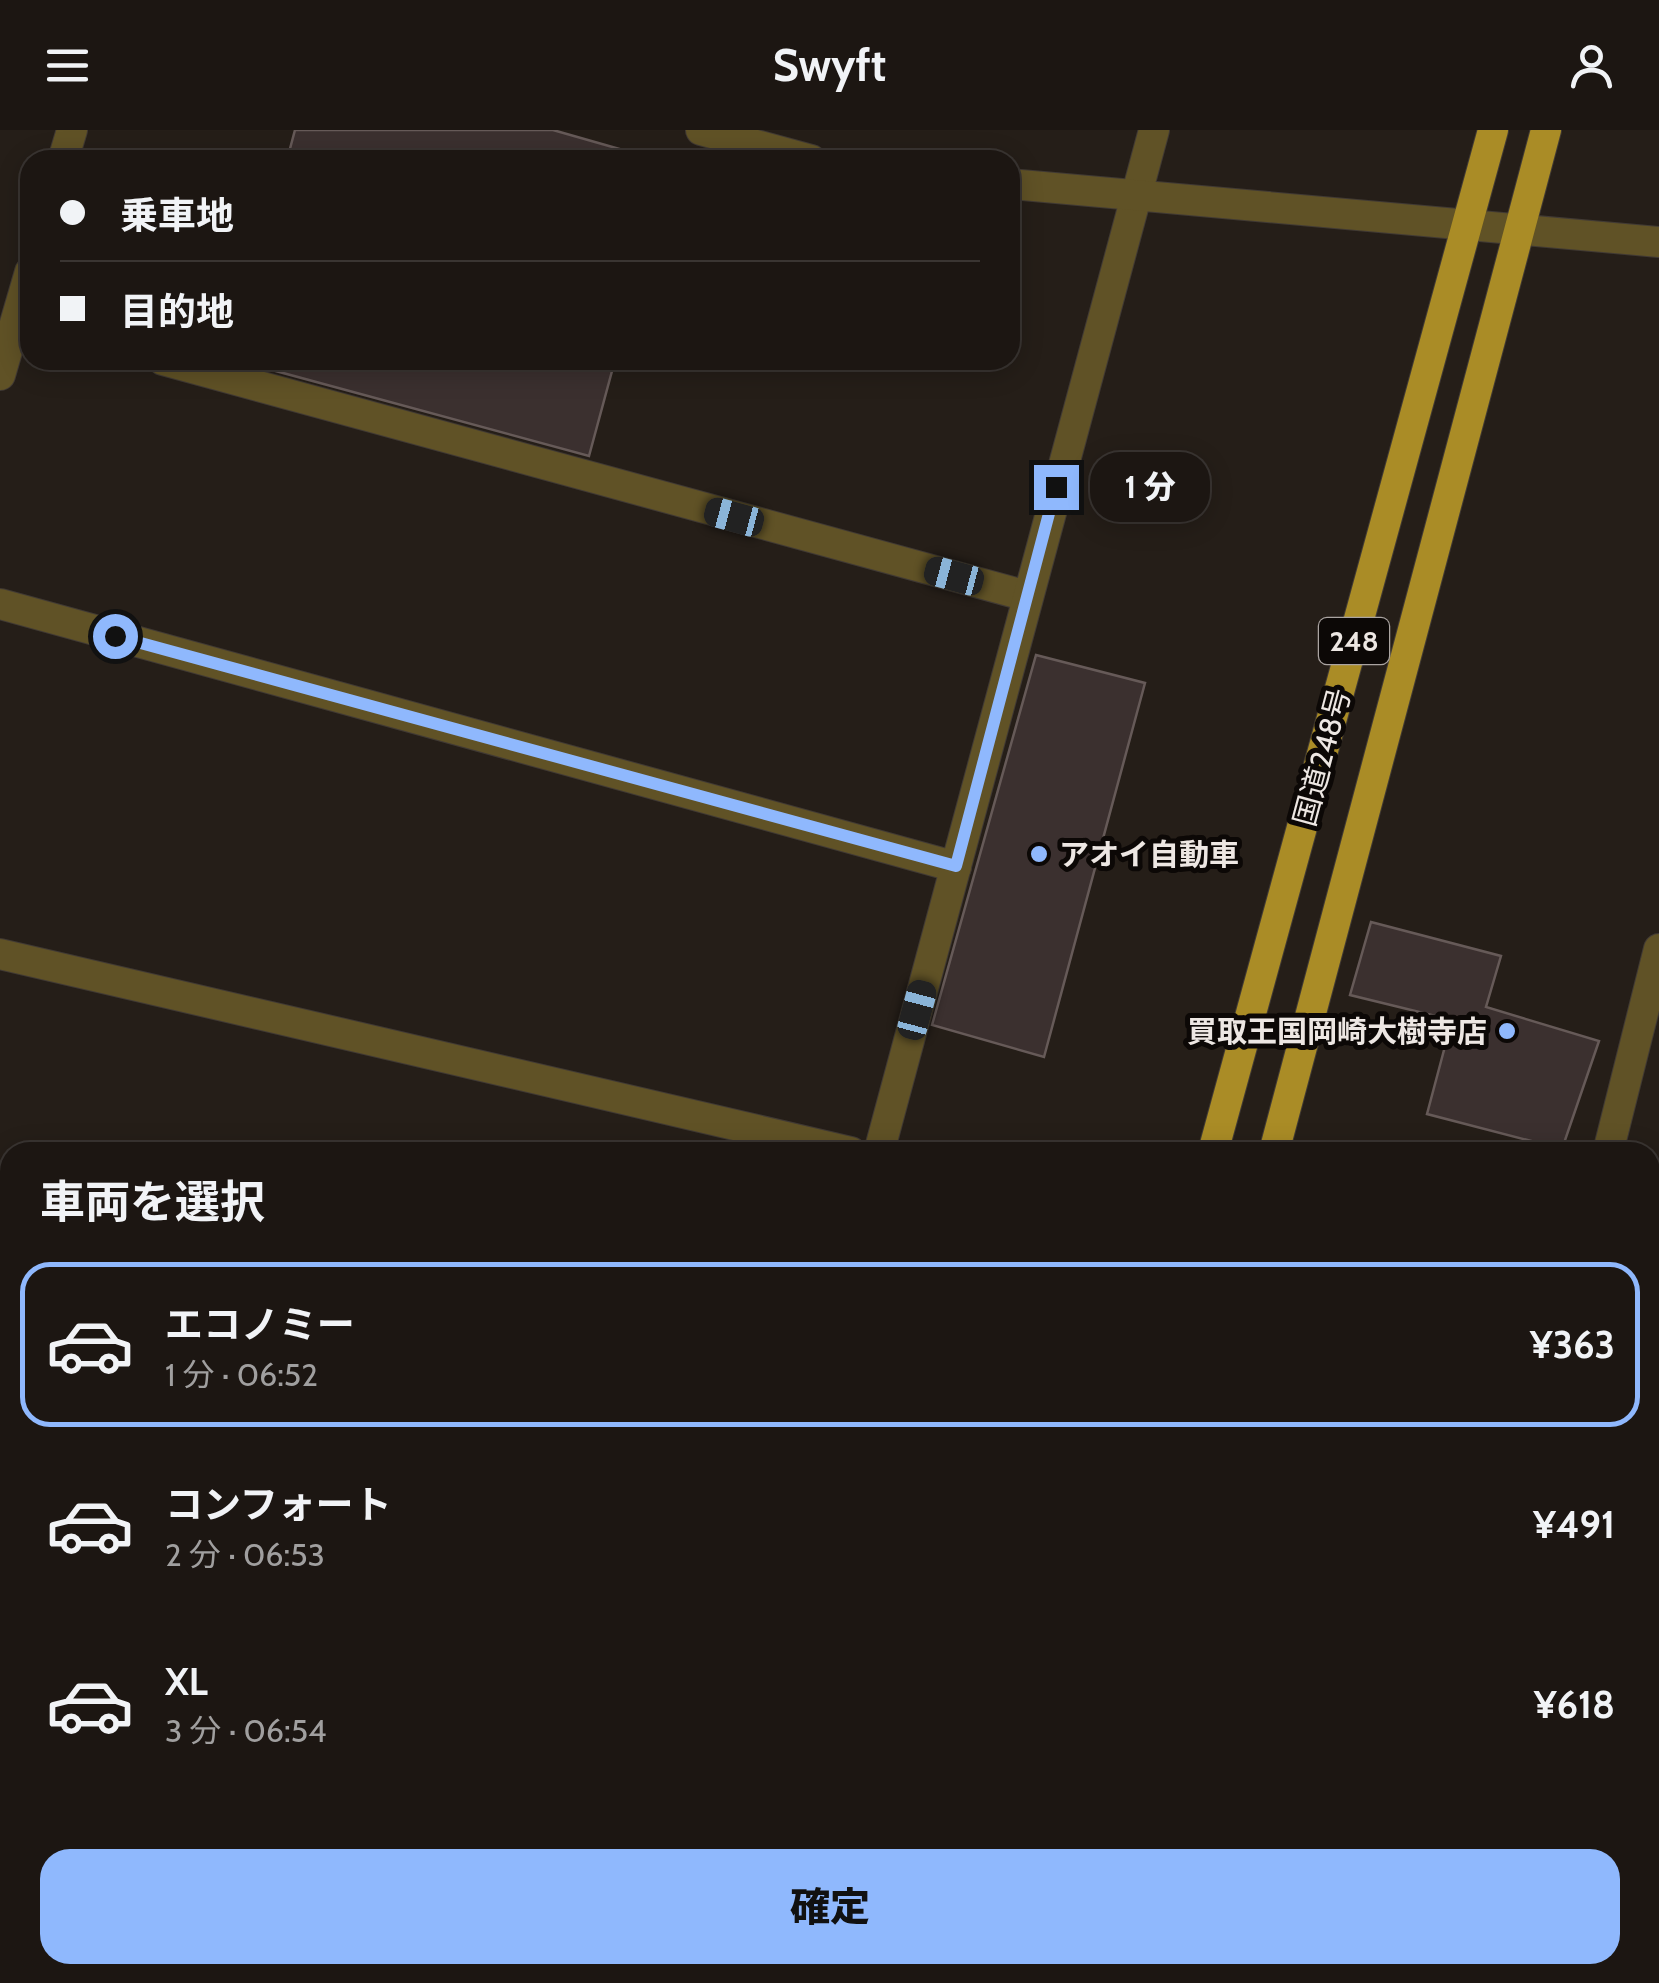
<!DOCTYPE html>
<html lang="ja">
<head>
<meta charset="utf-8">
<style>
	:root { --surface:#1c1612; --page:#251f1b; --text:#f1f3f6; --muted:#a09f9f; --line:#3a3532; --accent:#8fb8fd }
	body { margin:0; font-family:Cabin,"Noto Sans JP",sans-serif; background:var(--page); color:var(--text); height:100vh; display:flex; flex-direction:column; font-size:38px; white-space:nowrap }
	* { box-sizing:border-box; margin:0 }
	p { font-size:32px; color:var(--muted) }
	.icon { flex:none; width:55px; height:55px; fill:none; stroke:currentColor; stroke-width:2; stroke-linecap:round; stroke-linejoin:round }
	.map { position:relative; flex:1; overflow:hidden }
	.details { position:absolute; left:0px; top:1012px; width:1660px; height:842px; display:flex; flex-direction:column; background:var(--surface); border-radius:30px 30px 0 0; box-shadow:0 5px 25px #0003,0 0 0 2px var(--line) }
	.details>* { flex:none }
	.hud { position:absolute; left:20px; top:20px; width:1000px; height:220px; border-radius:30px; box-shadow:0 5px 25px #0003,0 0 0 2px var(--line); display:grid; align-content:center; height:220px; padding:0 40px; background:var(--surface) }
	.end { position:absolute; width:45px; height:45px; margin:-22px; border:12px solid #8fb8fd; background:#111; box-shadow:0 0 0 5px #111 }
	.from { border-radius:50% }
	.bubble { position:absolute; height:70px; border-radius:30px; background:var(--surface); box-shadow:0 5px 25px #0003,0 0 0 2px var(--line); font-size:32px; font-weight:800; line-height:70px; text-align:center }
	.car { position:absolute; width:30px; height:60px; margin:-30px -15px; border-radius:12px; box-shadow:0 0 8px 2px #0007; background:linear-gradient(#222 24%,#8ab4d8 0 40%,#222 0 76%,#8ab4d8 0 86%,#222 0) }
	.hud b { display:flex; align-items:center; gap:35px; height:95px; font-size:38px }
	.hud b+b { border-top:2px solid var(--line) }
	.hud i { width:25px; height:25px; background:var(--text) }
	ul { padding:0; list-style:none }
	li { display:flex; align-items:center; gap:30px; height:165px; margin:0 20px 15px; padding:0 20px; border:5px solid transparent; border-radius:30px }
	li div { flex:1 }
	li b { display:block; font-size:38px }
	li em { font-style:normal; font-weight:800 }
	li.on { border-color:var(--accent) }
	li>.icon { width:90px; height:90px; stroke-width:1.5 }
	h2 { padding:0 40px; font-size:45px; line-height:120px }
	.primary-button { display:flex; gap:20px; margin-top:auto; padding:20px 40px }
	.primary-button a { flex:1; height:115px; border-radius:30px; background:var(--accent); color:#111; font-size:40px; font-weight:800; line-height:115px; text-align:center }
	header { display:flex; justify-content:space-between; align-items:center; height:130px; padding:0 40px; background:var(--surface); font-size:45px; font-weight:800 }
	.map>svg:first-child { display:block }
	.building { fill:#3b302f; stroke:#665a58; stroke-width:2.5 }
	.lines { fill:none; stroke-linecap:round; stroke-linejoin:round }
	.minor-casing { stroke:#413a34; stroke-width:32 }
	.tertiary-casing { stroke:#413a34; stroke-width:32 }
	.primary-casing { stroke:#413a34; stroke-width:32 }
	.trunk-casing { stroke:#413a34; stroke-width:32 }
	.minor { stroke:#605226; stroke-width:30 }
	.tertiary { stroke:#605226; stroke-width:30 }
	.primary { stroke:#a18212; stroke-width:30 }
	.trunk { stroke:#aa8c26; stroke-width:30 }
	.route { stroke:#8fb8fd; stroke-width:12 }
	.poi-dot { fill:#8fb8fd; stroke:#0c0806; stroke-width:4 }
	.labels { text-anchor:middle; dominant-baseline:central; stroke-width:10; stroke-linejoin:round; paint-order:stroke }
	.shield { fill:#0c0806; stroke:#aaa4a1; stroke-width:2.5 }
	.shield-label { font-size:28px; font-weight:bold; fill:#ede7e3 }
	.street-label { font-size:30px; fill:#ede7e3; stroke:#0c0806 }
	.poi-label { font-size:30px; font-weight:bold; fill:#ede7e3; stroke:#0c0806; text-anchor:start }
</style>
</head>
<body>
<header><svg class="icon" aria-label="menu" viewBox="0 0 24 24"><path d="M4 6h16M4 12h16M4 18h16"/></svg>Swyft<svg class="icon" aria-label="person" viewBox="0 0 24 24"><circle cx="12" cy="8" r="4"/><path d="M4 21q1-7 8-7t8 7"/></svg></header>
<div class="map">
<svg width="1659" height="1853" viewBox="0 0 1659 1853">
	<rect width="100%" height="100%" fill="#251e18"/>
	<g class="building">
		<polygon points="295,0 553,0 658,30 287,30"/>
		<polygon points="235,230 615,230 589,326"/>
		<polygon points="1036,525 1145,553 1044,927 932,895"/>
		<polygon points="1371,792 1501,826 1486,877 1599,911 1562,1019 1427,984 1452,890 1350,865"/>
		<polygon points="791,1845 921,1845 919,1853 789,1853"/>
		<polygon points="1084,1845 1194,1845 1192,1853 1082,1853"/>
	</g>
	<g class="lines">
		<g class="minor-casing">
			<g id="minor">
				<polyline points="63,30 72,0"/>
				<polyline points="163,230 1027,466"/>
				<polyline points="0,245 30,142"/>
				<polyline points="0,474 956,737"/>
				<polyline points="0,824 851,1022"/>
				<polyline points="879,1022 1154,0"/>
				<polyline points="0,1138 10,1141"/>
				<polyline points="1650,1212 1659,1214"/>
				<polyline points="0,1427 10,1430"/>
				<polyline points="1650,1504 1659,1506"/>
				<polyline points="1650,1816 1659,1818"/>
				<polyline points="659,1853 661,1845"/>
			</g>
		</g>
		<g class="tertiary-casing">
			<g id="tertiary">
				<polyline points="701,0 811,30"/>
				<polyline points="1010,54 1659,112"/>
				<polyline points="1608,1022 1659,819"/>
				<polyline points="1380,1853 1382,1845"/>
			</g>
		</g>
		<g class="primary-casing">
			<g id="primary">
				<polyline points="0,1749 10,1751"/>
				<polyline points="14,1845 43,1853"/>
				<polyline points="411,1845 445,1853"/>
			</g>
		</g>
		<g class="trunk-casing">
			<g id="trunk">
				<polyline points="1213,1022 1493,0"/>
				<polyline points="1274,1022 1546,0"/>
				<polyline points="982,1853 984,1845"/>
				<polyline points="1059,1853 1061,1845"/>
			</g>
		</g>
		<use href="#minor" class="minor"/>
		<use href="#tertiary" class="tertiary"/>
		<use href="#primary" class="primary"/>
		<use href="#trunk" class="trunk"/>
	</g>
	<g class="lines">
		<polyline class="route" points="115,506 956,736 1056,357"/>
	</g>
	<g class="poi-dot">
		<circle cx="1039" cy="724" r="10"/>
		<circle cx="1507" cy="901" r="10"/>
	</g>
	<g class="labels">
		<rect class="shield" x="1319" y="488" width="70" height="46" rx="8"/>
		<g class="shield-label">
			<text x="1354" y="511">248</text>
		</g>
		<g class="street-label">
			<text transform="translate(1322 627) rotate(-75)">国道248号</text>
		</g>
		<g class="poi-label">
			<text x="1059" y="724">アオイ自動車</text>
			<text x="1487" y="901" text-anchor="end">買取王国岡崎大樹寺店</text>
		</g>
	</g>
</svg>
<i class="end from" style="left:115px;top:506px"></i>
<i class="end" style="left:1056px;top:357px"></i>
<div class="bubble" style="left:1090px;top:322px;width:120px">1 分</div>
<i class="car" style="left:734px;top:387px;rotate:285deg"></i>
<i class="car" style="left:954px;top:446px;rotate:285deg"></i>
<i class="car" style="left:917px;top:880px;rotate:15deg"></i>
<div class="hud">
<b><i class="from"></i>乗車地</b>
<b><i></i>目的地</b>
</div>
<section class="details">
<h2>車両を選択</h2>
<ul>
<li class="on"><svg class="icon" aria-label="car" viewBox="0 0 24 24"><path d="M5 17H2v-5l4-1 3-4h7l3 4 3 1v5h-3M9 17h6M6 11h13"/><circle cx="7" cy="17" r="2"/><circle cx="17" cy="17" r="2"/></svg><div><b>エコノミー</b><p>1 分 · 06:52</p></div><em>¥363</em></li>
<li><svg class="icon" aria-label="car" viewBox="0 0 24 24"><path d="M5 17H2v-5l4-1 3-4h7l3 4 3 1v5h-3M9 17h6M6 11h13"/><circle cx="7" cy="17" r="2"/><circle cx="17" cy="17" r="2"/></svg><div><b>コンフォート</b><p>2 分 · 06:53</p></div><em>¥491</em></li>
<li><svg class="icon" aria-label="car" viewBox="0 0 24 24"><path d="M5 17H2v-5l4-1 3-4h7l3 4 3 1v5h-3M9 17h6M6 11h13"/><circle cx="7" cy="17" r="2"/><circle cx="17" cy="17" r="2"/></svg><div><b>XL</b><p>3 分 · 06:54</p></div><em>¥618</em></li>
</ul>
<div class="primary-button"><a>確定</a></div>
</section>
</div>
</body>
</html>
